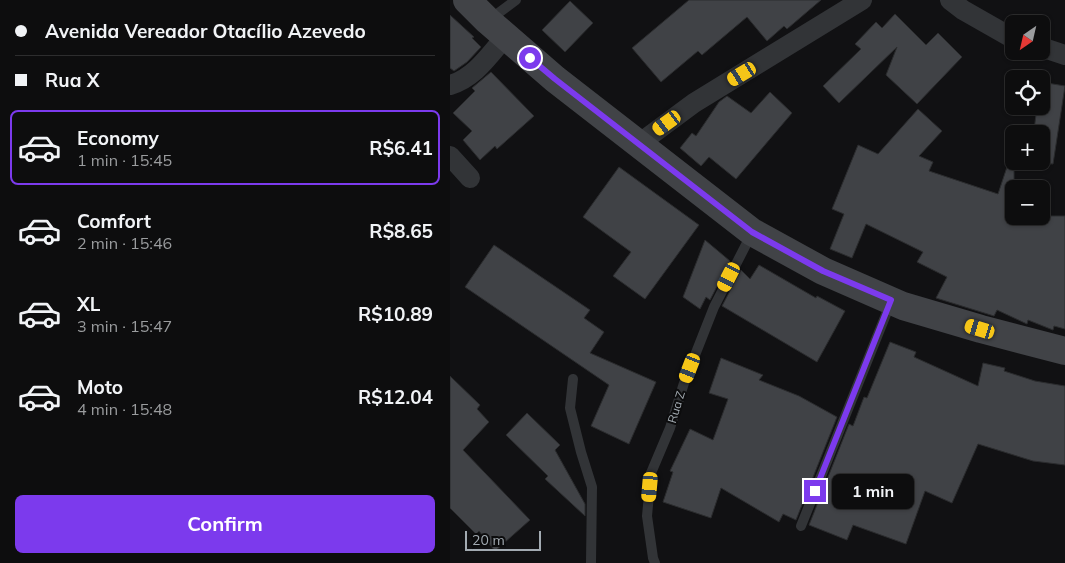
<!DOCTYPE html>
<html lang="en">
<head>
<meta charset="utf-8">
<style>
	:root { --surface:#0d0d0e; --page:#1b1b1c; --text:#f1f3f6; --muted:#9a9c9e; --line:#2d2d2e; --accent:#7c3aed }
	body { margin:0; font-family:Mulish,sans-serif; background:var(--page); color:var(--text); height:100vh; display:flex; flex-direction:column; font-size:19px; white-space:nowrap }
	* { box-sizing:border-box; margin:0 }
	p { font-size:16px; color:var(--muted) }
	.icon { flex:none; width:28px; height:28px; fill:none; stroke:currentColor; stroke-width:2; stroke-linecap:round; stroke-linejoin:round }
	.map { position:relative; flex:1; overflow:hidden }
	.details { display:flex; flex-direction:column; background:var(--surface); width:450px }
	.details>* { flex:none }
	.top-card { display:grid; align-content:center; height:110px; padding:0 15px; background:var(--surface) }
	.needle { width:32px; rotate:214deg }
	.fabs { position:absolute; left:555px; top:15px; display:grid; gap:10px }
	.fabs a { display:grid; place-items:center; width:45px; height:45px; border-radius:8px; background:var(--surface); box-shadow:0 1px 4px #0004,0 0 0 1px var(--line); font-size:25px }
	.scale { position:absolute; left:15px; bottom:12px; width:76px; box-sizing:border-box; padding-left:5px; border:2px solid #a3abb2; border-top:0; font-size:14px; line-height:18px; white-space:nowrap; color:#a3abb2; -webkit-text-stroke:4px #0c0c0d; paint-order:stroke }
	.end { position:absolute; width:22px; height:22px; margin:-11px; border:6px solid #7c3aed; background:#fff; box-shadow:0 0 0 2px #fff }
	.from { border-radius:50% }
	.bubble { position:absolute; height:35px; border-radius:8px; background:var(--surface); box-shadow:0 1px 4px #0004,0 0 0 1px var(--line); font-size:16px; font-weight:700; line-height:35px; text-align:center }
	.car { position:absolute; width:15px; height:30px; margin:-15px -8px; border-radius:6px; box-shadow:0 0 4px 1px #0007; background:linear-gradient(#f5c518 24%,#345 0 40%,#f5c518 0 76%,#345 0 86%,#f5c518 0) }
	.top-card b { display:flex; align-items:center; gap:18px; height:48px; font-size:19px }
	.top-card b+b { border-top:1px solid var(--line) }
	.top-card i { width:12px; height:12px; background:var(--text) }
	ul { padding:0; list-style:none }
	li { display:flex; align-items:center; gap:15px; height:75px; margin:0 10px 8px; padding:0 5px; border:2px solid transparent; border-radius:8px }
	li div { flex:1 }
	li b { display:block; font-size:19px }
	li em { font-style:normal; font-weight:700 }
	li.on { border-color:var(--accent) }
	li>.icon { width:45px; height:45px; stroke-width:1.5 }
	.primary-button { display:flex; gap:10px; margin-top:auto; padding:10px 15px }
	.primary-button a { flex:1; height:58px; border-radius:8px; background:var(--accent); color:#fff; font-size:20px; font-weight:700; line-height:58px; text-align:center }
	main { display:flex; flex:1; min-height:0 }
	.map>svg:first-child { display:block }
	.building { fill:#404246; stroke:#2b2c2e }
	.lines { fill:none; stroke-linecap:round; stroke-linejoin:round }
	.service { stroke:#323437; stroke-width:10 }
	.minor { stroke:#323437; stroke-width:20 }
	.secondary { stroke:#414347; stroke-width:28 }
	.route { stroke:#7c3aed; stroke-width:6 }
	.labels { text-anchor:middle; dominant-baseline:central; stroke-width:4; stroke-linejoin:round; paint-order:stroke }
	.street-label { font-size:12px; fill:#a3abb2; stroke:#0c0c0d }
</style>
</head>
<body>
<main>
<section class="details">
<div class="top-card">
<b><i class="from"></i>Avenida Vereador Otacílio Azevedo</b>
<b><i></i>Rua X</b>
</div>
<ul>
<li class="on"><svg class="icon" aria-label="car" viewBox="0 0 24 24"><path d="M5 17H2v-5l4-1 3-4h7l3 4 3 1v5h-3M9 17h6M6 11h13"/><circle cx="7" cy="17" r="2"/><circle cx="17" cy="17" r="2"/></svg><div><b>Economy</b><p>1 min · 15:45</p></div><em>R$6.41</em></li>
<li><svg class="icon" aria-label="car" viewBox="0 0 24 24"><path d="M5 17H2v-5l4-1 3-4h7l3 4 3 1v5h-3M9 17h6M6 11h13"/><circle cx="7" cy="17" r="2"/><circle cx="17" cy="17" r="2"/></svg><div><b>Comfort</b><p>2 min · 15:46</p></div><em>R$8.65</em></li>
<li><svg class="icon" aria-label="car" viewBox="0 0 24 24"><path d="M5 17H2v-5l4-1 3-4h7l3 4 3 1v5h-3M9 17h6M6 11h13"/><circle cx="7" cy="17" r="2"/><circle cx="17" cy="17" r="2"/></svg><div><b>XL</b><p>3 min · 15:47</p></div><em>R$10.89</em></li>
<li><svg class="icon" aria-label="car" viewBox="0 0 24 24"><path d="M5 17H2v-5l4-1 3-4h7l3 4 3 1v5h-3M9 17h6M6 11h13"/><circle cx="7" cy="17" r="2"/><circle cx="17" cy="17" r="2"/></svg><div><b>Moto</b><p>4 min · 15:48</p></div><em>R$12.04</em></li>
</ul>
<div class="primary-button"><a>Confirm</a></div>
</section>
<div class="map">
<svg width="615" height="563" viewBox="0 0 615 563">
	<rect width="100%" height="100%" fill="#111113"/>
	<g class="building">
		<polygon points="239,0 371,0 337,29 334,26 317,41 297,17 252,55 248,51 211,82 182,48"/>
		<polygon points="120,1 143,23 115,52 92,30"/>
		<polygon points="445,14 476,45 488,33 512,57 467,104 436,75 447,47 389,103 373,86 411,49 405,44 426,22 432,28"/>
		<polygon points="0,15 24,37 22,38 31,47 17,62 4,71 0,68"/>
		<polygon points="41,72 84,116 47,149 45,146 30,160 13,140 22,131 3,113 25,91 22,88"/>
		<polygon points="591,82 615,86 603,164 591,163 591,133 584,131 587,106 591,106"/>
		<polygon points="320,92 342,113 286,179 259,157 251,166 230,148 242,133 246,136 269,102 277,96 301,113"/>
		<polygon points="468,109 492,131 469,156 483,162 479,171 548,194 560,158 564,159 564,216 615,216 615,329 604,326 603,330 578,320 577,324 547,310 544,316 486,298 497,277 467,262 473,252 416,224 402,258 380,249 394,214 382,209 408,145 428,154"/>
		<polygon points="169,167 249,225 195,299 163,276 181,252 133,217"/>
		<polygon points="255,240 280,261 260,300 256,297 250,309 233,297"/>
		<polygon points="44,245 140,310 134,318 154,332 140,353 206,382 179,444 141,426 159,385 15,287"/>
		<polygon points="309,265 366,298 367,296 395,311 367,362 272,306 291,270 300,279"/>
		<polygon points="440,342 466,352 464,357 528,386 533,363 555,368 554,371 585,381 615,386 615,465 583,461 528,444 502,503 475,491 456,544 403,525 397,540 359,525 399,424 403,426 414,397 417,398"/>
		<polygon points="271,358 313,375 309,380 349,396 387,417 346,520 333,514 329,522 271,488 261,518 213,502 223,472 220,471 240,429 263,440 278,399 259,393"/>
		<polygon points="0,376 30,405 27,409 39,422 13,450 80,520 45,551 29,531 26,534 0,508"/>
		<polygon points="77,413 110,445 105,450 135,504 135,516 95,479 98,476 56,435"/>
	</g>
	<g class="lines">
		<g class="service">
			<polyline points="39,20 66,0"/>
			<polyline points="123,379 120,408 131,452 142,487 141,563"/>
			<polyline points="351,526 441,302"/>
			<polyline points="205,563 203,558 197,516 201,473 220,428 234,383 264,307 302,233"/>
		</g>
		<g class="minor">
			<polyline points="500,0 513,10 564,39"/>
			<polyline points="591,47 615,55"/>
			<path d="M0 85C25 78 40 54 56 36"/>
			<polyline points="190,143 244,103 412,0"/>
			<polyline points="0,156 20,178"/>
		</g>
		<polyline class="secondary" points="17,0 38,21 105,79 302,232 373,271 453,306 531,329 615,351"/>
	</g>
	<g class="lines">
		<polyline class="route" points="80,58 105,79 302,232 373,271 441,300 365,491"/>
	</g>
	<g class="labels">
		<g class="street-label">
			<text transform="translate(226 407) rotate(-73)">Rua Z</text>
		</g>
	</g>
</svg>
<div class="fabs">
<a><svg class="needle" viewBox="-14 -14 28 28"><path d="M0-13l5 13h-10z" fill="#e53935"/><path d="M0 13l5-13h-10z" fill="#9a9c9e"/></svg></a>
<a><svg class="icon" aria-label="locate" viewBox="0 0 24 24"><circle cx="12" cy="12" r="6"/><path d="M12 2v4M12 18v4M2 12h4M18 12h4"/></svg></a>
<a>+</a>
<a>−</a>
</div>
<div class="scale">20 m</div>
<i class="end from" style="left:80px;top:58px"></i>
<i class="end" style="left:365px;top:491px"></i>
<div class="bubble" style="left:382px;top:474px;width:82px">1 min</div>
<i class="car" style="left:292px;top:74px;rotate:239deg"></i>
<i class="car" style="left:217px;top:123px;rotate:234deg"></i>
<i class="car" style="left:279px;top:277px;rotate:207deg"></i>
<i class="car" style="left:530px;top:329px;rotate:287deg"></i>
<i class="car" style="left:240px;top:368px;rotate:201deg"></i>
<i class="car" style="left:200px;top:487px;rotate:185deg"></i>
</div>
</main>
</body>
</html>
